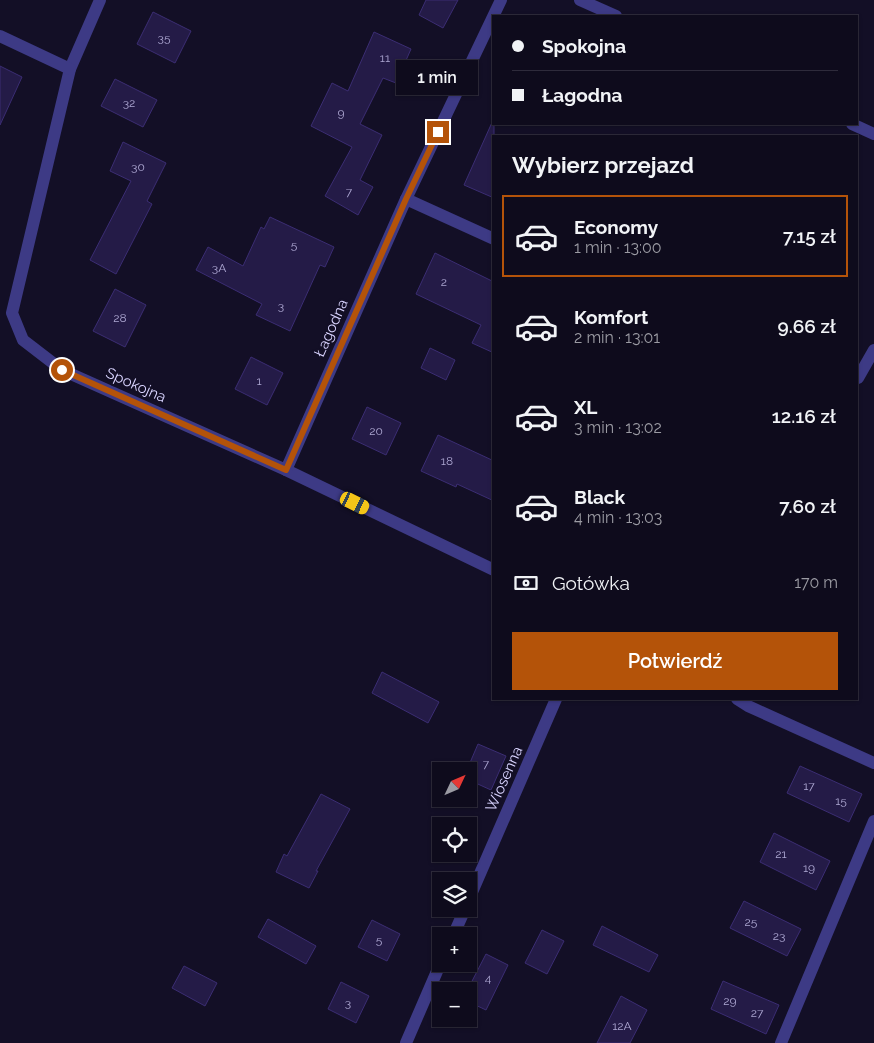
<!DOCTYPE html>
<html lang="pl">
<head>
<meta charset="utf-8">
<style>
	:root { --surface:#0e0b1c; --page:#171425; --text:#f1f3f6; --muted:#9b9ba3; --line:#2e2b3b; --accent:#b45309 }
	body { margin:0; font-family:Raleway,sans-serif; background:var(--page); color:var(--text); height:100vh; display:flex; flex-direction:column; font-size:19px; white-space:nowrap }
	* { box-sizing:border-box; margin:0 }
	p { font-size:16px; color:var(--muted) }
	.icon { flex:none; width:28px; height:28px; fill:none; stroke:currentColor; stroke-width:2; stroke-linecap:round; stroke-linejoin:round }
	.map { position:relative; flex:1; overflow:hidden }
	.drawer { position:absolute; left:492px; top:135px; width:366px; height:565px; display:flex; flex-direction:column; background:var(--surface); border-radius:0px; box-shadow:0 1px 4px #0004,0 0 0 1px var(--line) }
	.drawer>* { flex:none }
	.guide { position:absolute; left:492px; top:15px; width:366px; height:110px; border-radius:0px; box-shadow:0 1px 4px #0004,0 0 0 1px var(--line); display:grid; align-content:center; height:110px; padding:0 20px; background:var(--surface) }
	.needle { width:32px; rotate:46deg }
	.controls { position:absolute; left:432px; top:762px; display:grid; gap:10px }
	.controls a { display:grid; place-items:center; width:45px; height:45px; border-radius:0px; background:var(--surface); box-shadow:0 1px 4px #0004,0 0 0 1px var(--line); font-size:25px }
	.end { position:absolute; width:22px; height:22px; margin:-11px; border:6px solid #b45309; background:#fff; box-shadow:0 0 0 2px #fff }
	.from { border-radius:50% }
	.bubble { position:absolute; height:35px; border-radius:0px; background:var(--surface); box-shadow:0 1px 4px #0004,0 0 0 1px var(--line); font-size:16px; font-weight:600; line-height:35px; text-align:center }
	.car { position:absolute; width:15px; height:30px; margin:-15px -8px; border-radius:6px; box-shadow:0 0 4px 1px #0007; background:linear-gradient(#f5c518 24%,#345 0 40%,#f5c518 0 76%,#345 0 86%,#f5c518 0) }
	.guide b { display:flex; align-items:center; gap:18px; height:48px; font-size:19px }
	.guide b+b { border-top:1px solid var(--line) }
	.guide i { width:12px; height:12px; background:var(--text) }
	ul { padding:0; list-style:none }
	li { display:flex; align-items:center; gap:15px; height:82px; margin:0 10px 8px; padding:0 10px; border:2px solid transparent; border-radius:0px }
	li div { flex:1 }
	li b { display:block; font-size:19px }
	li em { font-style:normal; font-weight:600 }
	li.active { border-color:var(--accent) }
	li>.icon { width:45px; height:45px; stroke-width:1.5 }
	h2 { padding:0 20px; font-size:22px; line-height:60px }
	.pay { display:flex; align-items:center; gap:12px; height:55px; padding:0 20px; font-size:19px }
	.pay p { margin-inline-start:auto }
	.primary-button { display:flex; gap:10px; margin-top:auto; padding:10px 20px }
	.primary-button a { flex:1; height:58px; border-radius:0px; background:var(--accent); color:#fff; font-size:20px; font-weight:600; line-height:58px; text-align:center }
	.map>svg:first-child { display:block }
	.building { fill:#241b47; stroke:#3b2d73 }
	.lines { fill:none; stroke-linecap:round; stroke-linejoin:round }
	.service { stroke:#3d3a85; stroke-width:12 }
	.minor { stroke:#3d3a85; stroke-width:12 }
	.route { stroke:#b45309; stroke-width:6 }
	.labels { text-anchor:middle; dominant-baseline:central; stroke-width:4.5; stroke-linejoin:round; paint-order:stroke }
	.number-label { font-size:12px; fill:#aca6d1 }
	.street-label { font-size:15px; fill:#d9d4ff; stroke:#130f26 }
</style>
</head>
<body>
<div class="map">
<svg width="874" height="1043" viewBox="0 0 874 1043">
	<rect width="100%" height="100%" fill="#130f26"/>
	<g class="building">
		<polygon points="426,0 458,0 443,28 419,15"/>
		<polygon points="153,12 191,31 175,63 137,44"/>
		<polygon points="374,32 411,49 396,83 383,78 360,124 382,135 360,180 373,187 358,215 325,196 352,147 311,126 332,83 348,91"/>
		<polygon points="0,66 22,77 0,125"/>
		<polygon points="115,79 157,100 143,127 101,106"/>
		<polygon points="494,118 494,198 464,185"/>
		<polygon points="123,142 166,163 147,201 152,204 116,274 90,260 131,181 110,171"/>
		<polygon points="270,217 334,247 325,267 320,265 290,331 256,315 262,304 196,270 208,247 243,266 261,227 264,229"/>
		<polygon points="435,253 494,282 494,353 472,343 481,325 416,294"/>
		<polygon points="115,289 146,305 125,347 93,331"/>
		<polygon points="430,348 455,360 446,380 421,368"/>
		<polygon points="251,357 283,373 267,405 235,389"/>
		<polygon points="367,407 401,423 386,455 352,439"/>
		<polygon points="438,435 494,461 494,501 457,484 456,487 421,471"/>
		<polygon points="382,672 439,702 428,723 372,693"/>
		<polygon points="478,744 506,756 491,790 469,780 469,765"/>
		<polygon points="800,766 862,794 849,822 787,793"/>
		<polygon points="321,794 350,809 316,871 318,871 309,888 276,872 284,854 287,856"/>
		<polygon points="774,833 830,861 816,890 760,862"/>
		<polygon points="744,901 801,929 787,956 730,928"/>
		<polygon points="268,919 316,946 306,964 258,937"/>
		<polygon points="372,920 400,934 387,961 358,947"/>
		<polygon points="602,926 658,955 649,972 593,945"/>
		<polygon points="542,930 564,941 547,974 525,963"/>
		<polygon points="486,954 508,965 486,1010 469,1002 469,987"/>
		<polygon points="184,966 217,983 205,1006 172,988"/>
		<polygon points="723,981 779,1005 766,1034 711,1009"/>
		<polygon points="341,982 369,996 356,1023 328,1009"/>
		<polygon points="621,996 647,1010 630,1043 597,1043"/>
	</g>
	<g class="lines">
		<polyline class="service" points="781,1043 874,821"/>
		<g class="minor">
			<polyline points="100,0 70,69 12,313 23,340 62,370 286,470 494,570"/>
			<polyline points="580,0 616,16"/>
			<polyline points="0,36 70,69"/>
			<polyline points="852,124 874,134"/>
			<polyline points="406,199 494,239"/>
			<polyline points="858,378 874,350"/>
			<polyline points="286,470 406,199 501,0"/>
			<polyline points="737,699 748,706 874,763"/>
			<polyline points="469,899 556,699"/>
			<polyline points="453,936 465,909"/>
			<polyline points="406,1043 441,962"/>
		</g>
	</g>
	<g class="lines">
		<polyline class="route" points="62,370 286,470 406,199 438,132"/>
	</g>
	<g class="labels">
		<g class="number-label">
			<text x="164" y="38">35</text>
			<text x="385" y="58">11</text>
			<text x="129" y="103">32</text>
			<text x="341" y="113">9</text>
			<text x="138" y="167">30</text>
			<text x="349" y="192">7</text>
			<text x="294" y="245">5</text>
			<text x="219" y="268">3A</text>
			<text x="444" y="282">2</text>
			<text x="281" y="306">3</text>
			<text x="120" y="318">28</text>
			<text x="259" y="381">1</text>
			<text x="376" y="431">20</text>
			<text x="447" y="461">18</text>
			<text x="486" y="764">7</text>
			<text x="809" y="786">17</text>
			<text x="841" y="801">15</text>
			<text x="781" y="854">21</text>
			<text x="809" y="868">19</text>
			<text x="751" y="922">25</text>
			<text x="779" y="936">23</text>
			<text x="379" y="940">5</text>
			<text x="488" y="978">4</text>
			<text x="730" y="1001">29</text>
			<text x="348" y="1003">3</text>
			<text x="757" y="1013">27</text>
			<text x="622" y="1026">12A</text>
		</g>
		<g class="street-label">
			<text transform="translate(331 328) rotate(-66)">Łagodna</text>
			<text transform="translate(136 385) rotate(24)">Spokojna</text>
			<text transform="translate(504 779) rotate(-66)">Wiosenna</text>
		</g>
	</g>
</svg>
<div class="controls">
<a><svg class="needle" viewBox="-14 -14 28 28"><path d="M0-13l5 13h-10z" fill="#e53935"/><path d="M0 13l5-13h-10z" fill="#9b9ba3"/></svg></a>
<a><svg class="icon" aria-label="locate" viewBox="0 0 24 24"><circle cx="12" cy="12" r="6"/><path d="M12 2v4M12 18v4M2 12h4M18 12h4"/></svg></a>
<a><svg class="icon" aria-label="layers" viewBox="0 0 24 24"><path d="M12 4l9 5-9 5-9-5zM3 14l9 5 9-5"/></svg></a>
<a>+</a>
<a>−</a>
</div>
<i class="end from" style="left:62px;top:370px"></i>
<i class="end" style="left:438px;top:132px"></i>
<div class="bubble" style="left:396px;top:60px;width:82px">1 min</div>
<i class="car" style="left:355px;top:503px;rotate:116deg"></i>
<div class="guide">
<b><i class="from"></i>Spokojna</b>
<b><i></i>Łagodna</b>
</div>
<section class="drawer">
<h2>Wybierz przejazd</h2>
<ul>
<li class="active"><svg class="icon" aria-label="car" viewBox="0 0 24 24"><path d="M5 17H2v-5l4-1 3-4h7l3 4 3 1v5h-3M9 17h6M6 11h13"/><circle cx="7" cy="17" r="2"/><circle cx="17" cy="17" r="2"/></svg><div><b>Economy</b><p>1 min · 13:00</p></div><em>7.15 zł</em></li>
<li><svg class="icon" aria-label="car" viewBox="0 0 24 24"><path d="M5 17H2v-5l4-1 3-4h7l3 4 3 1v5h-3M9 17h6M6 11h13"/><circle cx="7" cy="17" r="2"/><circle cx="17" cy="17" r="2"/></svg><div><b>Komfort</b><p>2 min · 13:01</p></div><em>9.66 zł</em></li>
<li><svg class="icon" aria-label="car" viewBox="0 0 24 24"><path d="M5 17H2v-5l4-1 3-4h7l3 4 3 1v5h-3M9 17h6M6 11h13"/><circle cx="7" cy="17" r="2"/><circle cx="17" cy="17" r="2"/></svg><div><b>XL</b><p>3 min · 13:02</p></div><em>12.16 zł</em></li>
<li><svg class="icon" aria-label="car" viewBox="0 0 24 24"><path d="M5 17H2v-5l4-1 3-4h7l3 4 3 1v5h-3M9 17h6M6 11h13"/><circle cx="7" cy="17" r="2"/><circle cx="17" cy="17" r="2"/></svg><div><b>Black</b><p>4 min · 13:03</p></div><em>7.60 zł</em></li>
</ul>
<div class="pay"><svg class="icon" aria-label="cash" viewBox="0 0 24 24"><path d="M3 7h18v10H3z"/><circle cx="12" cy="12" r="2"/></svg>Gotówka<p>170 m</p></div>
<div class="primary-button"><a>Potwierdź</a></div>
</section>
</div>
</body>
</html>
